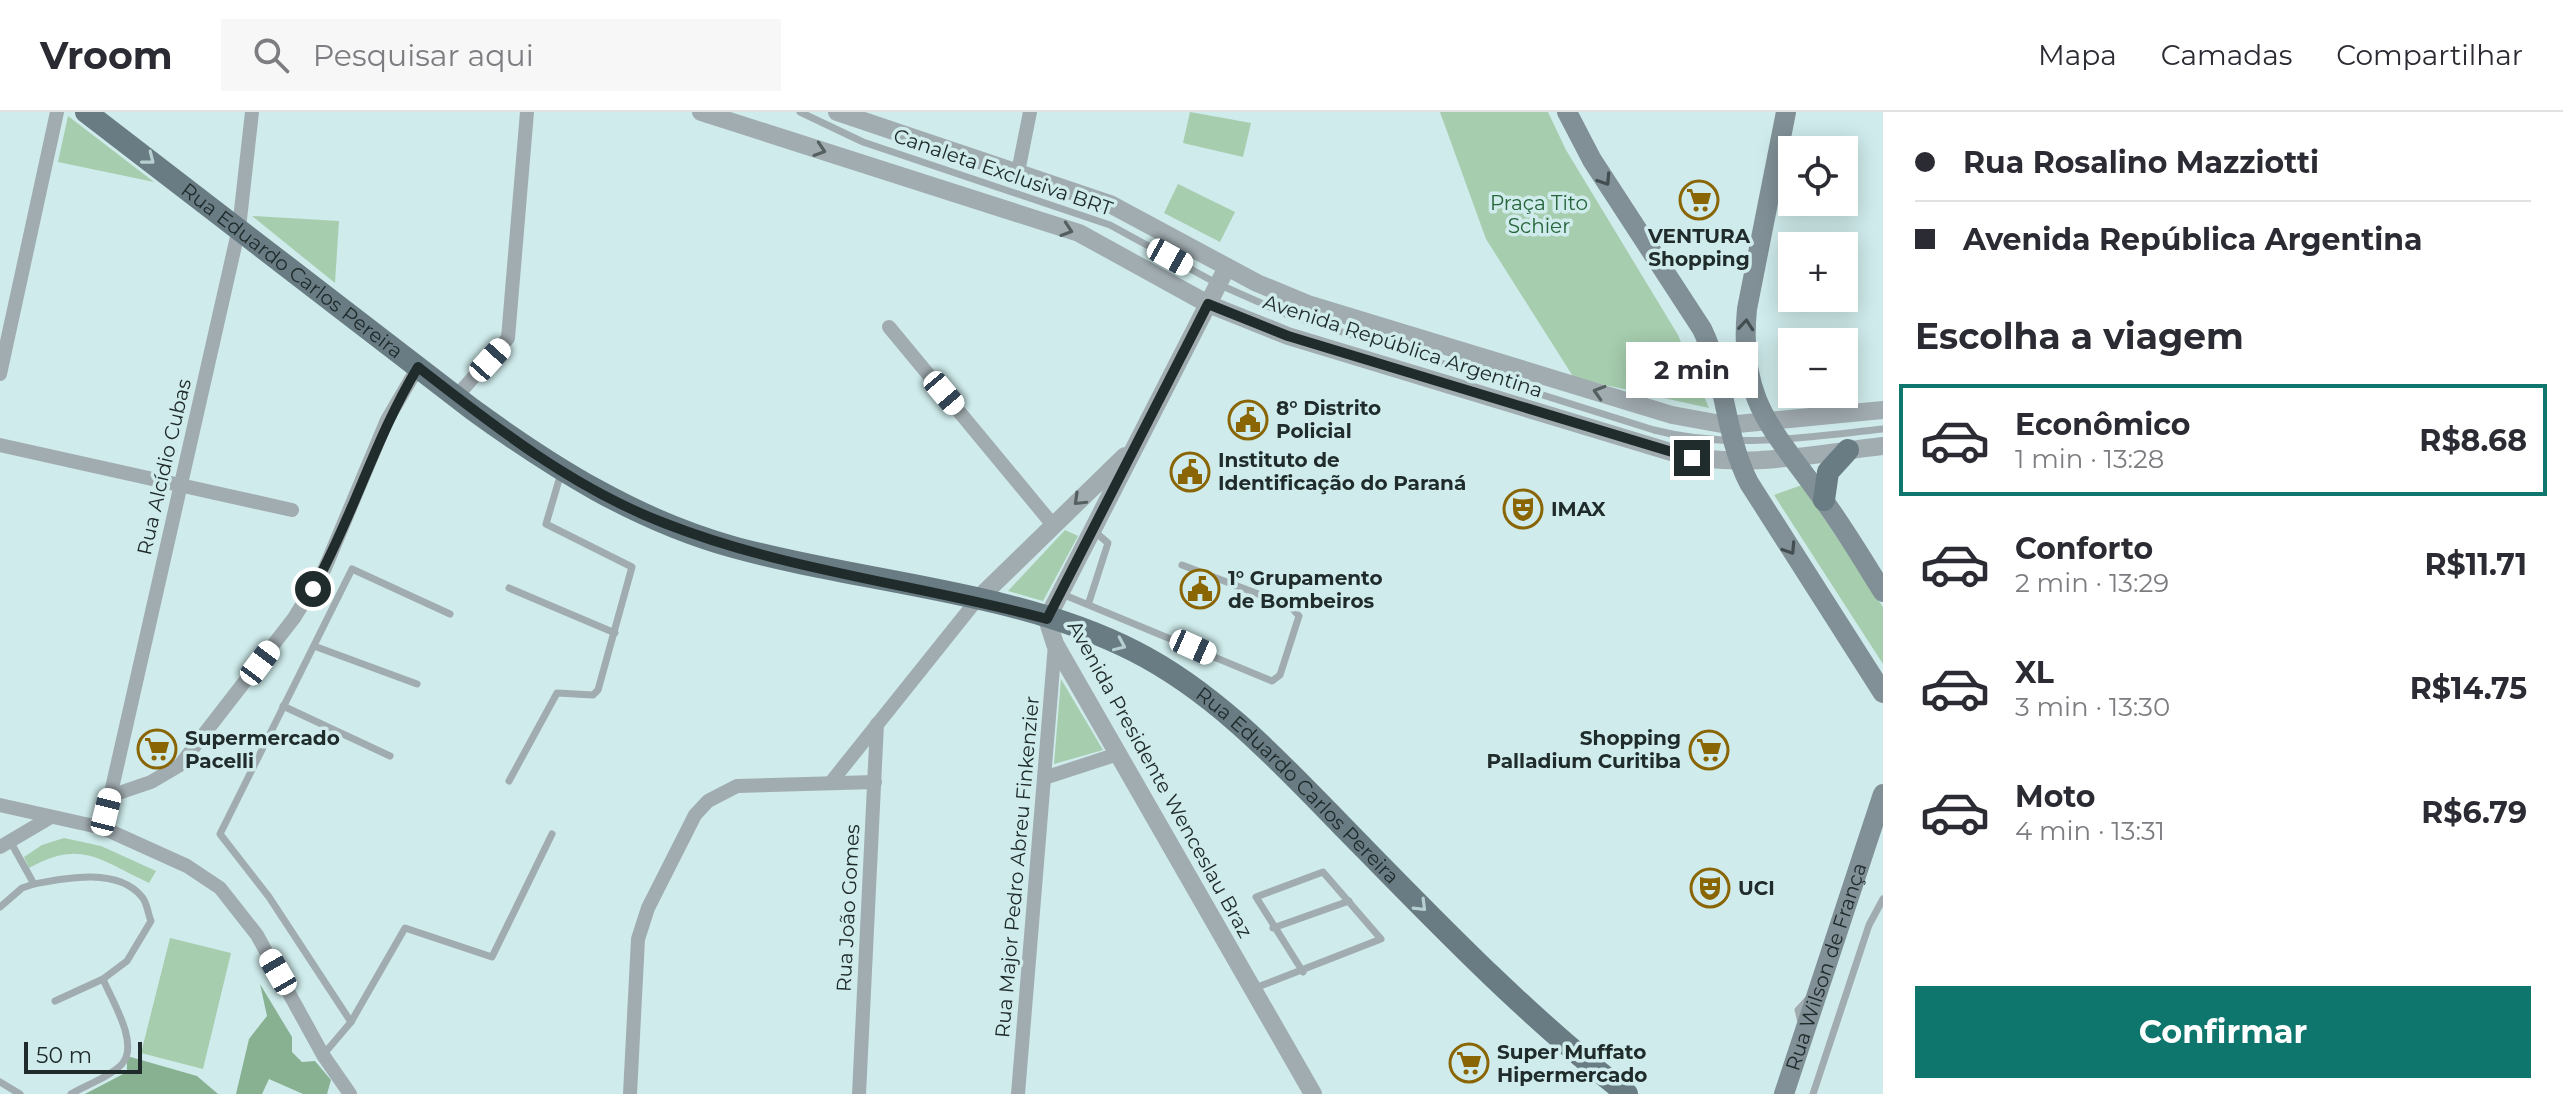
<!DOCTYPE html>
<html lang="pt">
<head>
<meta charset="utf-8">
<style>
	:root { --surface:#fff; --page:#f7f7f7; --text:#2b2b33; --muted:#7c7c81; --line:#e1e1e2; --accent:#0f766e }
	body { margin:0; font-family:Montserrat,sans-serif; background:var(--page); color:var(--text); height:100vh; display:flex; flex-direction:column; font-size:30px; white-space:nowrap }
	* { box-sizing:border-box; margin:0 }
	p { font-size:26px; color:var(--muted) }
	.icon { flex:none; width:44px; height:44px; fill:none; stroke:currentColor; stroke-width:2; stroke-linecap:round; stroke-linejoin:round }
	.map { position:relative; flex:1; overflow:hidden }
	.details { display:flex; flex-direction:column; background:var(--surface); width:680px }
	.details>* { flex:none }
	.banner { display:grid; align-content:center; height:176px; padding:0 32px; background:var(--surface) }
	.controls { position:absolute; left:1778px; top:24px; display:grid; gap:16px }
	.controls a { display:grid; place-items:center; width:80px; height:80px; border-radius:0px; background:var(--surface); box-shadow:0 4px 20px #0003; font-size:40px }
	.scale { position:absolute; left:24px; bottom:20px; width:118px; box-sizing:border-box; padding-left:8px; border:4px solid #202b2b; border-top:0; font-size:22px; line-height:28px; white-space:nowrap; color:#202b2b; -webkit-text-stroke:6px #cfebeb; paint-order:stroke }
	.end { position:absolute; width:36px; height:36px; margin:-18px; border:10px solid #202b2b; background:#fff; box-shadow:0 0 0 4px #fff }
	.from { border-radius:50% }
	.bubble { position:absolute; height:56px; border-radius:0px; background:var(--surface); box-shadow:0 4px 20px #0003; font-size:26px; font-weight:700; line-height:56px; text-align:center }
	.car { position:absolute; width:24px; height:48px; margin:-24px -12px; border-radius:10px; box-shadow:0 0 6px 2px #0007; background:linear-gradient(#fff 24%,#345 0 40%,#fff 0 76%,#345 0 86%,#fff 0) }
	.banner b { display:flex; align-items:center; gap:28px; height:76px; font-size:30px }
	.banner b+b { border-top:2px solid var(--line) }
	.banner i { width:20px; height:20px; background:var(--text) }
	ul { padding:0; list-style:none }
	li { display:flex; align-items:center; gap:24px; height:112px; margin:0 16px 12px; padding:0 16px; border:4px solid transparent; border-radius:0px }
	li div { flex:1 }
	li b { display:block; font-size:30px }
	li em { font-style:normal; font-weight:700 }
	li.on { border-color:var(--accent) }
	li>.icon { width:72px; height:72px; stroke-width:1.5 }
	h2 { padding:0 32px; font-size:36px; line-height:96px }
	.button { display:flex; gap:16px; margin-top:auto; padding:16px 32px }
	.button a { flex:1; height:92px; border-radius:0px; background:var(--accent); color:#fff; font-size:32px; font-weight:700; line-height:92px; text-align:center }
	header { display:flex; align-items:center; gap:48px; box-sizing:border-box; height:112px; padding:0 40px; background:var(--surface); border-bottom:2px solid var(--line) }
	header strong { font-size:38px }
	nav { display:flex; gap:44px; margin-inline-start:auto; font-size:28px }
	.search { width:560px; height:72px; background:var(--page); display:flex; align-items:center; gap:20px; box-sizing:border-box; padding:0 28px; border-radius:0px; color:var(--muted); font-size:30px }
	main { display:flex; flex:1; min-height:0 }
	.map>svg:first-child { display:block }
	.green { fill:#a6cdae }
	.forest { fill:#88b192 }
	.lines { fill:none; stroke-linecap:round; stroke-linejoin:round }
	.service { stroke:#a1acb0; stroke-width:7 }
	.minor { stroke:#a1acb0; stroke-width:14 }
	.tertiary { stroke:#a1acb0; stroke-width:18 }
	.secondary { stroke:#809096; stroke-width:20 }
	.primary { stroke:#697c83; stroke-width:22 }
	.oneway { stroke:#545f60 }
	.oneway2 { stroke:#b6cfd1 }
	.oneway3 { stroke:#424e50 }
	.route { stroke:#202b2b; stroke-width:10 }
	.labels { text-anchor:middle; dominant-baseline:central; stroke-width:7; stroke-linejoin:round; paint-order:stroke }
	.street-label { font-size:20px; fill:#202b2b; stroke:#cfebeb }
	.park-label { font-size:20px; fill:#26643a; stroke:#cfebeb }
	.poi-label { font-size:20px; font-weight:bold; fill:#202b2b; stroke:#cfebeb; text-anchor:start }
</style>
</head>
<body>
<header>
<strong>Vroom</strong>
<div class="search"><svg class="icon" aria-label="search" viewBox="0 0 24 24"><circle cx="10" cy="10" r="6"/><path d="M15 15l6 6"/></svg>Pesquisar aqui</div>
<nav><a>Mapa</a><a>Camadas</a><a>Compartilhar</a></nav>
</header>
<main>
<div class="map">
<svg width="1883" height="982" viewBox="0 0 1883 982">
	<rect width="100%" height="100%" fill="#cfebeb"/>
	<g class="green">
		<polygon points="1190,0 1251,11 1243,45 1183,31"/>
		<polygon points="1440,0 1548,0 1566,38 1678,223 1709,296 1574,266 1486,127"/>
		<polygon points="68,4 154,70 58,50"/>
		<polygon points="1178,72 1235,100 1220,130 1164,101"/>
		<polygon points="252,104 339,109 335,171"/>
		<polygon points="1802,373 1883,495 1883,552 1774,383"/>
		<polygon points="1065,418 1078,424 1043,489 1008,479"/>
		<polygon points="1061,567 1103,638 1054,652"/>
		<path d="M64 726 101 734 156 759 149 771C99 748 82 727 29 756L24 745 42 733Z"/>
		<polygon points="170,826 231,841 203,957 141,941"/>
	</g>
	<g class="forest">
		<polygon points="260,872 292,925 292,940 302,950 315,949 331,968 327,982 303,982 269,967 262,982 236,982 249,927 267,904"/>
		<polygon points="127,944 197,964 218,982 85,982 127,960"/>
	</g>
	<g class="lines">
		<g class="service">
			<path d="M800 0 863 30 1110 113 1218 172 1288 203 1654 318C1730 338 1806 325 1883 317"/>
			<polyline points="509,476 615,521"/>
			<polyline points="1062,482 1272,569 1280,563 1299,504 1290,494 1182,453"/>
			<polyline points="1089,490 1108,431 1094,419"/>
			<polyline points="314,534 417,572"/>
			<polyline points="283,594 390,644"/>
			<polyline points="509,669 557,581 593,583 598,578 632,455 546,412 561,361"/>
			<path d="M10 729 34 772C65 766 118 755 142 785 147 790 148 802 151 809L127 849 103 867 55 889"/>
			<polyline points="0,795 22,776 34,772"/>
			<polyline points="1273,816 1349,789"/>
			<polyline points="1255,876 1381,827 1323,760 1256,785 1303,860"/>
			<polyline points="351,910 269,785 220,722 352,457 450,502"/>
			<polyline points="1801,910 1798,898 1808,887"/>
			<polyline points="323,943 351,910 405,816 492,845 552,722"/>
			<polyline points="0,970 20,982"/>
			<path d="M71 982C86 973 110 965 122 952 140 932 111 887 103 867"/>
			<polyline points="1813,982 1869,813 1883,787"/>
		</g>
		<g class="minor">
			<polyline points="1018,60 1030,0"/>
			<polyline points="889,215 1053,413"/>
			<polyline points="0,262 57,0"/>
			<polyline points="456,285 508,226 527,0"/>
			<polyline points="0,333 292,398"/>
			<polyline points="1044,666 1118,642"/>
			<polyline points="832,669 976,489"/>
			<polyline points="110,684 151,670 180,653 294,506 325,456 387,308 418,255"/>
			<polyline points="0,693 103,716 187,754 220,776 257,823 323,943 350,982"/>
			<polyline points="103,716 239,116 252,0"/>
			<polyline points="0,735 51,705"/>
			<polyline points="630,982 638,827 648,796 695,703 708,689 737,674 875,670"/>
			<polyline points="859,982 877,612"/>
			<polyline points="1018,982 1055,532"/>
		</g>
		<g class="tertiary">
			<path d="M701 0 1079 121 1208 192 1288 224 1674 341C1743 358 1813 342 1883 334"/>
			<polyline points="837,0 1110,92 1257,171 1308,192 1672,303 1727,313 1883,298"/>
			<polyline points="1227,155 1047,507 1055,532 1313,982"/>
			<polyline points="976,489 1125,344"/>
		</g>
		<g class="secondary">
			<path d="M1567 0 1592 48 1702 217C1726 266 1724 322 1749 371L1883 581"/>
			<path d="M1786 0 1747 197C1738 289 1773 317 1822 386 1844 416 1863 448 1883 480"/>
			<path id="s1" d="M1784 982 1883 682"/>
		</g>
		<g class="primary">
			<path id="s2" d="M86 0 472 297C553 356 636 408 733 435 863 471 1014 478 1134 539 1221 583 1288 659 1355 727 1442 816 1528 905 1627 982"/>
			<polyline points="1824,388 1828,360 1848,338"/>
		</g>
	</g>
	<defs><path id="oneway-chevron" d="M-2-3.5L2.5 0L-2 3.5" fill="none" stroke-width="1.6" stroke-linecap="round" stroke-linejoin="round" transform="scale(2)"/></defs>
	<g class="oneway">
		<use href="#oneway-chevron" transform="translate(820 38) rotate(18)"/>
		<use href="#oneway-chevron" transform="translate(1067 118) rotate(18)"/>
		<use href="#oneway-chevron" transform="translate(1599 280) rotate(-163)"/>
		<use href="#oneway-chevron" transform="translate(1079 388) rotate(136)"/>
	</g>
	<g class="oneway2">
		<use href="#oneway-chevron" transform="translate(149 47) rotate(38)"/>
		<use href="#oneway-chevron" transform="translate(1120 533) rotate(24)"/>
		<use href="#oneway-chevron" transform="translate(1421 794) rotate(45)"/>
	</g>
	<g class="oneway3">
		<use href="#oneway-chevron" transform="translate(1605 68) rotate(57)"/>
		<use href="#oneway-chevron" transform="translate(1746 213) rotate(-85)"/>
		<use href="#oneway-chevron" transform="translate(1790 437) rotate(57)"/>
	</g>
	<g class="lines">
		<path class="route" d="M313 477C353 405 375 326 418 255 495 315 573 376 664 411 786 459 921 473 1047 507L1208 192 1288 224 1692 346"/>
	</g>
	<defs>
		<g id="supermarket-ring" transform="scale(2)"><circle r="9.5" fill="#cfebeb" stroke="#8a6503" stroke-width="1.5"/><path d="M-6-5.5h2.5l.6 2H6L4.5 2H-2.5L-4.4-4H-6ZM-1.5 3.2a1.3 1.3 0 1 0 .1 0ZM3 3.2a1.3 1.3 0 1 0 .1 0Z" fill="#8a6503"/></g>
		<g id="civic-ring" transform="scale(2)"><circle r="9.5" fill="#cfebeb" stroke="#8a6503" stroke-width="1.5"/><path d="M-.6-6.5H3V-4.5H.6V-3L4-1V1h2V6H-6V1h2V-1L-.6-3ZM-1.2 2.5V6h2.4V2.5Z" fill="#8a6503"/></g>
		<g id="theatre-ring" transform="scale(2)"><circle r="9.5" fill="#cfebeb" stroke="#8a6503" stroke-width="1.5"/><path d="M-5-5.5Q0-4 5-5.5V0Q5 5 0 6Q-5 5-5 0ZM-3.3-2.5H-1v1.5H-3.3ZM1-2.5H3.3v1.5H1ZM-2.8 1Q0 5.5 2.8 1Z" fill="#8a6503"/></g>
	</defs>
	<g fill-rule="evenodd">
		<use href="#supermarket-ring" x="1699" y="88"/>
		<use href="#civic-ring" x="1248" y="308"/>
		<use href="#civic-ring" x="1190" y="360"/>
		<use href="#theatre-ring" x="1523" y="397"/>
		<use href="#civic-ring" x="1200" y="477"/>
		<use href="#supermarket-ring" x="157" y="637"/>
		<use href="#supermarket-ring" x="1709" y="638"/>
		<use href="#theatre-ring" x="1710" y="776"/>
		<use href="#supermarket-ring" x="1469" y="951"/>
	</g>
	<g class="labels">
		<g class="street-label">
			<text transform="translate(1003 60) rotate(19)">Canaleta Exclusiva BRT</text>
			<text stroke="none"><textPath href="#s2" startOffset="260">Rua Eduardo Carlos Pereira</textPath></text>
			<text transform="translate(1403 234) rotate(18)">Avenida República Argentina</text>
			<text transform="translate(164 355) rotate(-77)">Rua Alcídio Cubas</text>
			<text transform="translate(1160 667) rotate(61)">Avenida Presidente Wenceslau Braz</text>
			<text stroke="none"><textPath href="#s2" startOffset="1412">Rua Eduardo Carlos Pereira</textPath></text>
			<text transform="translate(1017 755) rotate(-85)">Rua Major Pedro Abreu Finkenzier</text>
			<text transform="translate(848 796) rotate(-87)">Rua João Gomes</text>
			<text stroke="none"><textPath href="#s1" startOffset="134">Rua Wilson de França</textPath></text>
		</g>
		<g class="park-label">
			<text x="1539" y="91">Praça Tito<tspan x="1539" dy="23">Schier</tspan></text>
		</g>
		<g class="poi-label">
			<text x="1699" y="124" text-anchor="middle">VENTURA<tspan x="1699" dy="23">Shopping</tspan></text>
			<text x="1276" y="296">8° Distrito<tspan x="1276" dy="23">Policial</tspan></text>
			<text x="1218" y="348">Instituto de<tspan x="1218" dy="23">Identificação do Paraná</tspan></text>
			<text x="1551" y="397">IMAX</text>
			<text x="1228" y="466">1° Grupamento<tspan x="1228" dy="23">de Bombeiros</tspan></text>
			<text x="185" y="626">Supermercado<tspan x="185" dy="23">Pacelli</tspan></text>
			<text x="1681" y="626" text-anchor="end">Shopping<tspan x="1681" dy="23">Palladium Curitiba</tspan></text>
			<text x="1738" y="776">UCI</text>
			<text x="1497" y="940">Super Muffato<tspan x="1497" dy="23">Hipermercado</tspan></text>
		</g>
	</g>
</svg>
<div class="controls">
<a><svg class="icon" aria-label="locate" viewBox="0 0 24 24"><circle cx="12" cy="12" r="6"/><path d="M12 2v4M12 18v4M2 12h4M18 12h4"/></svg></a>
<a>+</a>
<a>−</a>
</div>
<div class="scale">50 m</div>
<i class="end from" style="left:313px;top:477px"></i>
<i class="end" style="left:1692px;top:346px"></i>
<div class="bubble" style="left:1626px;top:230px;width:132px">2 min</div>
<i class="car" style="left:1170px;top:145px;rotate:119deg"></i>
<i class="car" style="left:490px;top:248px;rotate:42deg"></i>
<i class="car" style="left:944px;top:281px;rotate:140deg"></i>
<i class="car" style="left:1193px;top:535px;rotate:114deg"></i>
<i class="car" style="left:260px;top:551px;rotate:37deg"></i>
<i class="car" style="left:106px;top:700px;rotate:14deg"></i>
<i class="car" style="left:278px;top:860px;rotate:330deg"></i>
</div>
<section class="details">
<div class="banner">
<b><i class="from"></i>Rua Rosalino Mazziotti</b>
<b><i></i>Avenida República Argentina</b>
</div>
<h2>Escolha a viagem</h2>
<ul>
<li class="on"><svg class="icon" aria-label="car" viewBox="0 0 24 24"><path d="M5 17H2v-5l4-1 3-4h7l3 4 3 1v5h-3M9 17h6M6 11h13"/><circle cx="7" cy="17" r="2"/><circle cx="17" cy="17" r="2"/></svg><div><b>Econômico</b><p>1 min · 13:28</p></div><em>R$8.68</em></li>
<li><svg class="icon" aria-label="car" viewBox="0 0 24 24"><path d="M5 17H2v-5l4-1 3-4h7l3 4 3 1v5h-3M9 17h6M6 11h13"/><circle cx="7" cy="17" r="2"/><circle cx="17" cy="17" r="2"/></svg><div><b>Conforto</b><p>2 min · 13:29</p></div><em>R$11.71</em></li>
<li><svg class="icon" aria-label="car" viewBox="0 0 24 24"><path d="M5 17H2v-5l4-1 3-4h7l3 4 3 1v5h-3M9 17h6M6 11h13"/><circle cx="7" cy="17" r="2"/><circle cx="17" cy="17" r="2"/></svg><div><b>XL</b><p>3 min · 13:30</p></div><em>R$14.75</em></li>
<li><svg class="icon" aria-label="car" viewBox="0 0 24 24"><path d="M5 17H2v-5l4-1 3-4h7l3 4 3 1v5h-3M9 17h6M6 11h13"/><circle cx="7" cy="17" r="2"/><circle cx="17" cy="17" r="2"/></svg><div><b>Moto</b><p>4 min · 13:31</p></div><em>R$6.79</em></li>
</ul>
<div class="button"><a>Confirmar</a></div>
</section>
</main>
</body>
</html>
